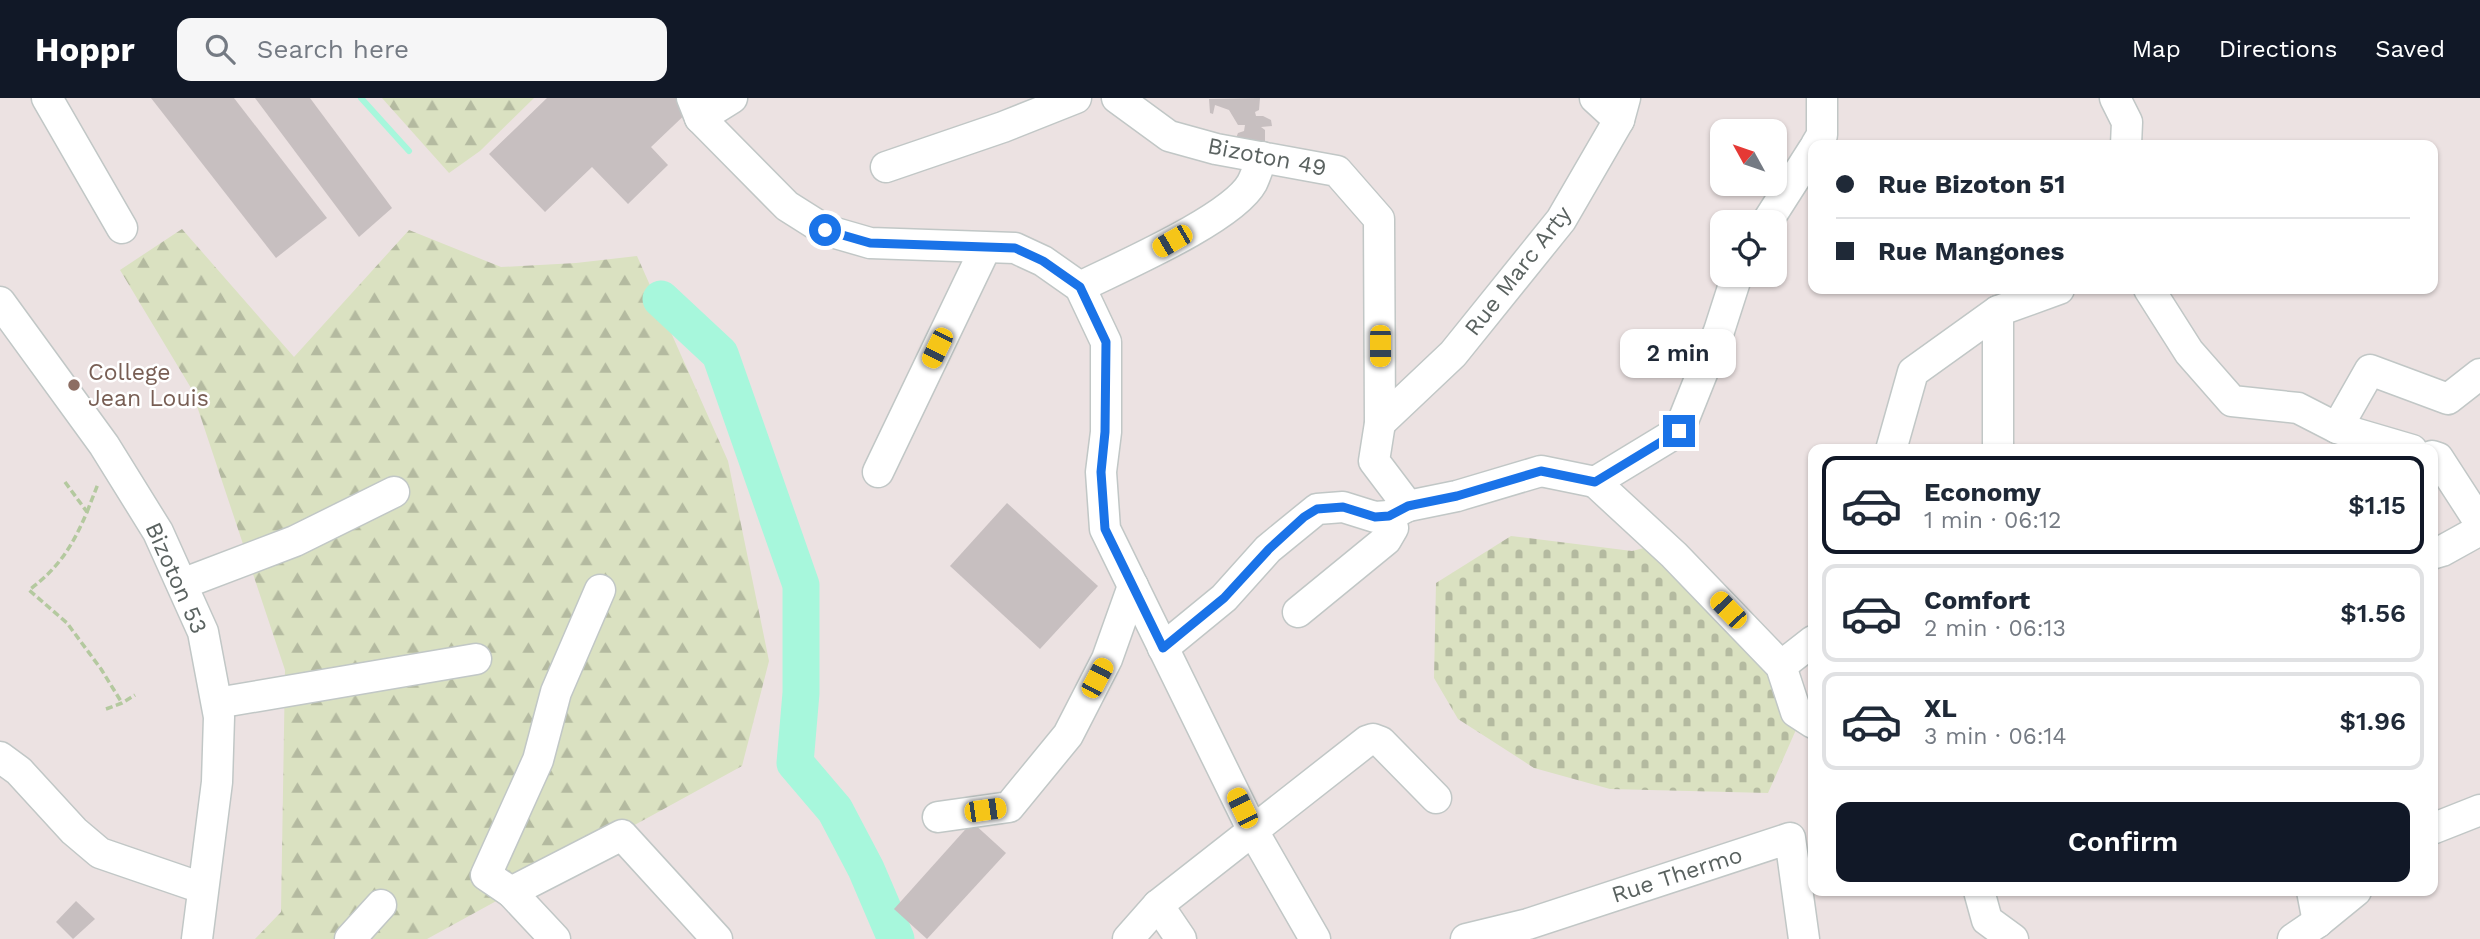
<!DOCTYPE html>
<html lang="en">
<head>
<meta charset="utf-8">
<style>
	:root { --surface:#fff; --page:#f6f6f7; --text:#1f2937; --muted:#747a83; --line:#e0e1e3; --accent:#111827 }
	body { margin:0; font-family:"Work Sans",sans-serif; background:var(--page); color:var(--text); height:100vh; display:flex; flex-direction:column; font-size:26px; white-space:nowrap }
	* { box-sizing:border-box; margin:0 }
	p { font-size:23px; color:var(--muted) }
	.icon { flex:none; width:38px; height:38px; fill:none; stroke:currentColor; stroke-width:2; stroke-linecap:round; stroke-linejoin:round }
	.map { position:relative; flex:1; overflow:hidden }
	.panel { position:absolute; left:1808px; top:346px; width:630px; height:452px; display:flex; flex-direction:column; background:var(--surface); border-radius:14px; box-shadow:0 2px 5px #0004 }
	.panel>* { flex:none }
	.top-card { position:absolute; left:1808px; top:42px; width:630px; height:154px; border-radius:14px; box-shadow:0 2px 5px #0004; display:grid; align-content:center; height:154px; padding:0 28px; background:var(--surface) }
	.needle { width:46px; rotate:310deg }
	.buttons { position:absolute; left:1710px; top:21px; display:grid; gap:14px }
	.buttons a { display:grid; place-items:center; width:77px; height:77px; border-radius:14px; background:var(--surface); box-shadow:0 2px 5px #0004; font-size:35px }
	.end { position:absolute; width:32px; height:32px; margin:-16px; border:9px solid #1a73e8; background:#fff; box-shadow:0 0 0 4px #fff }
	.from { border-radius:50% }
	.bubble { position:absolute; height:49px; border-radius:14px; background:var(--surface); box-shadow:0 2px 5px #0004; font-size:23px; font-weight:600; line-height:49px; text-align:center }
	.car { position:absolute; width:21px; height:42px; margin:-21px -10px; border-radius:9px; box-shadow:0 0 5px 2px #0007; background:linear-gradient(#f5c518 24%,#345 0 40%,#f5c518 0 76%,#345 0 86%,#f5c518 0) }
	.top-card b { display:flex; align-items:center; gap:24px; height:66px; font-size:26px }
	.top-card b+b { border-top:2px solid var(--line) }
	.top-card i { width:18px; height:18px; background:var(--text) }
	ul { padding:12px 0 0; list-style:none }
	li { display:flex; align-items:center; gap:21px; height:98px; margin:0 14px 10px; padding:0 14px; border:4px solid var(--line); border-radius:14px }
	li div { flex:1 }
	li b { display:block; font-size:26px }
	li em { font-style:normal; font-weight:600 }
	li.current { border-color:var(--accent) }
	li>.icon { width:63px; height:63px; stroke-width:1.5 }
	.primary-button { display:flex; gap:14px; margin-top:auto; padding:14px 28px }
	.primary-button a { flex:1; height:80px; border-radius:14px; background:var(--accent); color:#fff; font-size:28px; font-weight:600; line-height:80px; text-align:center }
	header { display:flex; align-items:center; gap:42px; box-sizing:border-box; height:98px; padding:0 35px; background:var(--accent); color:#fff }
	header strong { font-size:33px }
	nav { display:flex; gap:38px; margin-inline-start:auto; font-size:24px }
	.search { width:490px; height:63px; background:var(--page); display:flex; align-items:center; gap:18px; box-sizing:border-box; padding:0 24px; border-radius:14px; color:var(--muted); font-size:26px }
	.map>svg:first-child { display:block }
	.forest { fill:url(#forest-firs) }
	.cemetery { fill:url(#cemetery-stones) }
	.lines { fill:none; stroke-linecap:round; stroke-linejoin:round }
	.stream { stroke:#a7f7dc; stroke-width:6 }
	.river { stroke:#a7f7dc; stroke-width:37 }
	.building { fill:#c7bfc0 }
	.minor-casing { stroke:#c1c7c6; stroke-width:33 }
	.path { stroke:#b4c99f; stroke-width:3.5; stroke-dasharray:7 3.5; stroke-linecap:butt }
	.minor { stroke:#fff; stroke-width:30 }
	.route { stroke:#1a73e8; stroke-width:9 }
	.education-dot { fill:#8d6e63; stroke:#fff; stroke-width:2.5 }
	.labels { text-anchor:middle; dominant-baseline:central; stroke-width:5; stroke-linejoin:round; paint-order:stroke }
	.street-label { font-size:23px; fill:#5a6260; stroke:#fff }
	.education-label { font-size:23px; fill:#785e54; stroke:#fff; text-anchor:start }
</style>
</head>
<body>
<header>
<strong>Hoppr</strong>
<div class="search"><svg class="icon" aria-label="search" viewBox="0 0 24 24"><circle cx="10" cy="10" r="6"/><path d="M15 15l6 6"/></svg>Search here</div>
<nav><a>Map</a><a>Directions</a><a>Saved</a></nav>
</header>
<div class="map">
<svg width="2480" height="841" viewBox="0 0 2480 841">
	<defs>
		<pattern id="forest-firs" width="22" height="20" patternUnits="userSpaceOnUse" patternTransform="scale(1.75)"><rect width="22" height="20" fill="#dae1c1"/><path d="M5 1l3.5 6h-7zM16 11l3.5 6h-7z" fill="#b4baa0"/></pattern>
		<pattern id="cemetery-stones" width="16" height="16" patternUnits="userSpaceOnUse" patternTransform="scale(1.75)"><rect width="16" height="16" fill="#dae1c1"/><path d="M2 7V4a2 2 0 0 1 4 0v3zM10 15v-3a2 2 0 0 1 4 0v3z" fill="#b4baa0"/></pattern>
	</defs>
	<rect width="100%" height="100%" fill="#ece2e2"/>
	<g class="forest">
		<polygon points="382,0 534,0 480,53 449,75"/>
		<polygon points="182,131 294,259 409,132 501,169 576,165 637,158 728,363 769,563 742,668 427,841 255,841 281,814 285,572 191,290 120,172"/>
	</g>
	<polygon class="cemetery" points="1511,438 1632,453 1672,443 1714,494 1799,625 1768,695 1610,691 1534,670 1458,621 1434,580 1436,485"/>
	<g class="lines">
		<polyline class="stream" points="361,0 409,53"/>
		<polyline class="river" points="661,201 720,256 801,487 801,595 795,665 835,712 866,771 896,841"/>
	</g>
	<g class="building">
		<polygon points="151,0 234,0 327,120 276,160"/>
		<polygon points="255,0 310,0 392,110 359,139"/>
		<polygon points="547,0 684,0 693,9 651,49 668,67 628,106 592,69 545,114 489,56"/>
		<polygon points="1260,0 1259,12 1255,14 1256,18 1263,18 1271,22 1272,28 1261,29 1265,32 1265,47 1236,40 1238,35 1244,33 1245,27 1238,27 1229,12 1215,7 1213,16 1210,15 1209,1"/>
		<polygon points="1007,405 1098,488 1040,551 950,468"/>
		<polygon points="972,724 1006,755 927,841 894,811"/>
		<polygon points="76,803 95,821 73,841 56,824"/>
	</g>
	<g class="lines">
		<g class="minor-casing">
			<g id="minor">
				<polyline points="47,0 122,130"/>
				<polyline points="692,0 700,20 787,108 825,132 870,145 1015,150 1043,163 1080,189 1106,244 1106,334 1101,374 1105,431 1253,733 1315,841"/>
				<polyline points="1117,0 1169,38 1216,51 1337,73 1379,121 1380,325 1374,363 1408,408 1457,398 1541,373 1595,384"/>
				<polyline points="1595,0 1619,22"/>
				<polyline points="2115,0 2127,24 2126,47"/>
				<polyline points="700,20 732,0"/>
				<polyline points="1816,47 1822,37 1822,0"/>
				<polyline points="886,69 1003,29 1076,0"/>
				<polyline points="1767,124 1813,52"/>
				<path d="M1080 189C1120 169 1232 121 1252 85 1256 77 1259 67 1262 59"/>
				<polyline points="2149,191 2189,254 2232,303 2298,310 2337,330 2412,352"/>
				<polyline points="0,204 104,347 158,434 203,534 219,619 217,684 197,841"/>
				<polyline points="1998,213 2059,191"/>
				<polyline points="1380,325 1453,256 1561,122 1619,22 1625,0"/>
				<polyline points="2337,330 2370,272 2448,301 2480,276"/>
				<polyline points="1891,352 1913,274 1998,213 1998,352"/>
				<polyline points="2432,358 2438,360 2480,425"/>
				<polyline points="878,374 985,151"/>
				<polyline points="1595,384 1674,457 1781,568 1796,614 1813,625"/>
				<polyline points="1595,384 1679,333 1719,233 1737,177"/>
				<polyline points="2432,456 2442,453 2480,432"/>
				<polyline points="182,486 295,443 394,394"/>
				<polyline points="1298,514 1386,442 1393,430 1389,418"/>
				<polyline points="1163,550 1224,500 1268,451 1317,411 1343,409 1375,419 1389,418 1408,408"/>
				<polyline points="1781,568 1813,543"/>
				<polyline points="217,605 476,561"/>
				<polyline points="0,659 19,673 74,733 100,755 202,790"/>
				<polyline points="938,719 1009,709 1068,637 1107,561 1133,488"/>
				<polyline points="2432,731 2480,712"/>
				<polyline points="1979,793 1987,822 2013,841"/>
				<polyline points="2312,793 2318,824"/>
				<polyline points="511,794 486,777 538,662 556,594 600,492"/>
				<polyline points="1158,807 1181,841"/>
				<polyline points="350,841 381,807"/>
				<polyline points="555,841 511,794 622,737 717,841"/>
				<polyline points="1128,841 1158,807 1367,643 1373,641 1381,644 1436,700"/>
				<polyline points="1466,841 1528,826 1790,740 1804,841"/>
				<polyline points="2293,841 2318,824 2356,793"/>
			</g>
		</g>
		<g class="path">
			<path d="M65 384 87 414C73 447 59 470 29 492L67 525 101 571 122 605"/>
			<polyline points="87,414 98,386"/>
			<polyline points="106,611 122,605 135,597"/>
		</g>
		<use href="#minor" class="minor"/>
	</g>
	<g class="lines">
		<polyline class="route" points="825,132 870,145 1015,150 1043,163 1080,189 1106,244 1105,334 1101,374 1105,431 1163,550 1224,500 1269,451 1304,419 1317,411 1343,409 1375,419 1389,418 1408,408 1457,398 1541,373 1595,384 1679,333"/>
	</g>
	<circle class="education-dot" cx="74" cy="287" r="7"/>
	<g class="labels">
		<g class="street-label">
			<text transform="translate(1267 59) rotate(11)">Bizoton 49</text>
			<text transform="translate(1518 173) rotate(-52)">Rue Marc Arty</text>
			<text transform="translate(176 480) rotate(66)">Bizoton 53</text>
			<text transform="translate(1677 777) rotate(-18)">Rue Thermo</text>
		</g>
		<g class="education-label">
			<text x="88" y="274">College<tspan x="88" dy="26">Jean Louis</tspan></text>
		</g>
	</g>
</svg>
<div class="buttons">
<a><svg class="needle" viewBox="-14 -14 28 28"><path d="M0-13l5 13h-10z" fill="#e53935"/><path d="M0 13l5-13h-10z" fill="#747a83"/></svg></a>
<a><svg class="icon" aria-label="locate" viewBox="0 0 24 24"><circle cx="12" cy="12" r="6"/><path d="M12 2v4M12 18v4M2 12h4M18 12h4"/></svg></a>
</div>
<i class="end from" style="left:825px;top:132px"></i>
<i class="end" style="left:1679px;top:333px"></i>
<div class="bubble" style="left:1620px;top:231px;width:116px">2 min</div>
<i class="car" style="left:1172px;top:143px;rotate:240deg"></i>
<i class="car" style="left:1380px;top:248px;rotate:180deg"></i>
<i class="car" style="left:937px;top:250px;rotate:206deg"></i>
<i class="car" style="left:1728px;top:512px;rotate:316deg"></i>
<i class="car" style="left:1097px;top:580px;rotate:28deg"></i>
<i class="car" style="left:1242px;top:710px;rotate:334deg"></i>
<i class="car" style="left:985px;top:712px;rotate:82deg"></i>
<div class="top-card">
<b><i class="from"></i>Rue Bizoton 51</b>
<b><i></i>Rue Mangones</b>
</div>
<section class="panel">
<ul>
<li class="current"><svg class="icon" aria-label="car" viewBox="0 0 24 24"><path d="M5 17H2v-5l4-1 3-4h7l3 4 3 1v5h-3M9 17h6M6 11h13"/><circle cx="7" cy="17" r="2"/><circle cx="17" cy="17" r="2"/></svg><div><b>Economy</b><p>1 min · 06:12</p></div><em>$1.15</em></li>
<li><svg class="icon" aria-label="car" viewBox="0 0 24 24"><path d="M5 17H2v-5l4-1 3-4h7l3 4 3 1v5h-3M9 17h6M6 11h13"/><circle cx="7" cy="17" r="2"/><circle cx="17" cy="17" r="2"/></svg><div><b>Comfort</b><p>2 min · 06:13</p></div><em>$1.56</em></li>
<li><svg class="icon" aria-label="car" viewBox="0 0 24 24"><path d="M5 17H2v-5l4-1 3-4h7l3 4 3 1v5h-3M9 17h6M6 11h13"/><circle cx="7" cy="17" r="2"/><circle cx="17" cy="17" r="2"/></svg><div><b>XL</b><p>3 min · 06:14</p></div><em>$1.96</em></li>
</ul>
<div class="primary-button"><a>Confirm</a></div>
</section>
</div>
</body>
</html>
